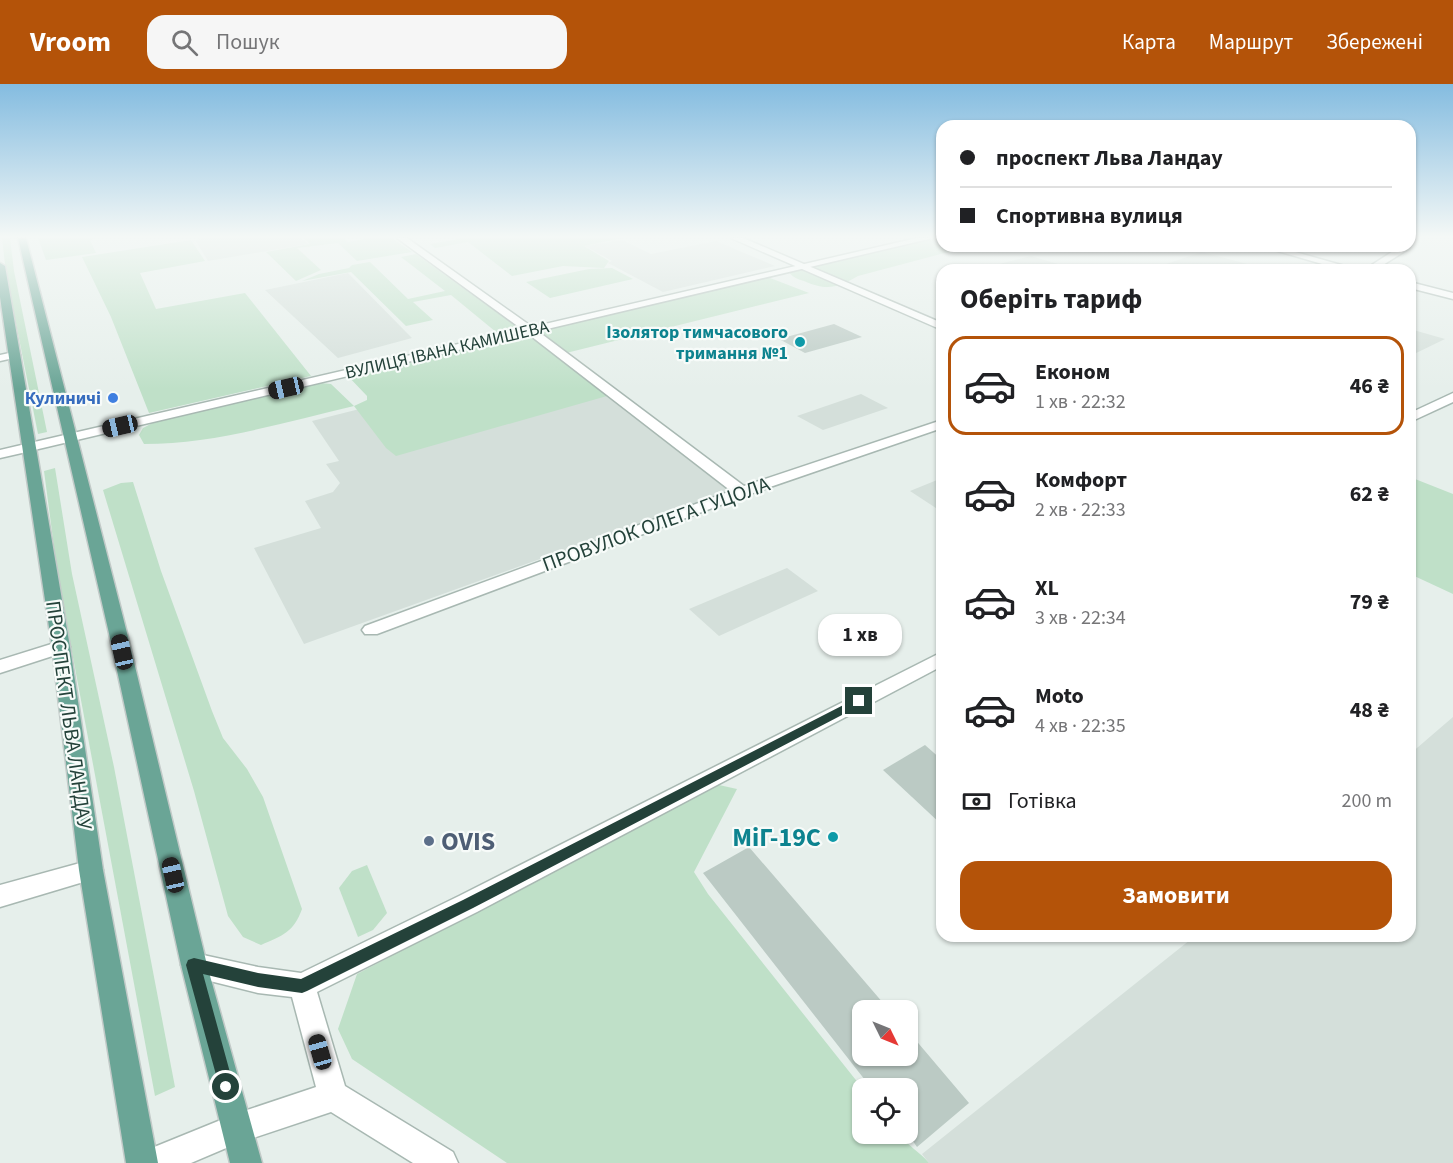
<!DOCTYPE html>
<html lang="uk">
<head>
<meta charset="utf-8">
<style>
	:root { --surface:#fff; --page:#f6f6f6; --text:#202124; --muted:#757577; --line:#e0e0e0; --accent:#b45309 }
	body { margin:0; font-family:"Source Sans 3",sans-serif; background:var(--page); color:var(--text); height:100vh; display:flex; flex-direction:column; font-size:22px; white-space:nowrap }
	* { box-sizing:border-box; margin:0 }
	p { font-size:20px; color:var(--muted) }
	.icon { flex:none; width:33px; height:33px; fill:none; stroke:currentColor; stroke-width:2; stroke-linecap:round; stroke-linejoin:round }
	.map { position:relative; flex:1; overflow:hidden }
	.drawer { position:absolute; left:936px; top:180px; width:480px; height:678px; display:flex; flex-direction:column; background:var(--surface); border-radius:18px; box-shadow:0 2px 4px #0004 }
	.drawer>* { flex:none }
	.hud { position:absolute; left:936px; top:36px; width:480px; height:132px; border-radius:18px; box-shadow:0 2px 4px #0004; display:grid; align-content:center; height:132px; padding:0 24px; background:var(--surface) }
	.needle { width:39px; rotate:133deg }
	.buttons { position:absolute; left:852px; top:916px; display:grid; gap:12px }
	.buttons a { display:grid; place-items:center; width:66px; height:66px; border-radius:12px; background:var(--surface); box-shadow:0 2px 4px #0004; font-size:30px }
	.end { position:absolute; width:27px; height:27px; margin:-14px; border:8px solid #24423a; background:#fff; box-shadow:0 0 0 3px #fff }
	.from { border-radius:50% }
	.bubble { position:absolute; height:42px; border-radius:18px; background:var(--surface); box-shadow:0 2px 4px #0004; font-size:20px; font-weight:700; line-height:42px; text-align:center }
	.car { position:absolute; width:18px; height:36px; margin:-18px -9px; border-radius:8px; box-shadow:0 0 4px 2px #0007; background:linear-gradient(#222 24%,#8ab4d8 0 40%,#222 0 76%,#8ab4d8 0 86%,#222 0) }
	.hud b { display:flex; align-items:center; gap:21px; height:57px; font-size:22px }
	.hud b+b { border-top:2px solid var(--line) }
	.hud i { width:15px; height:15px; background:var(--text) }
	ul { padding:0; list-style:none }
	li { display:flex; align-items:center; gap:18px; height:99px; margin:0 12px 9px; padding:0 12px; border:3px solid transparent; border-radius:18px }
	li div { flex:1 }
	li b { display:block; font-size:22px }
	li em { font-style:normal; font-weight:700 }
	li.current { border-color:var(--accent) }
	li>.icon { width:54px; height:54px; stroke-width:1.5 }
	h2 { padding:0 24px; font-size:27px; line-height:72px }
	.pay { display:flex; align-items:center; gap:15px; height:66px; padding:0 24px; font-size:22px }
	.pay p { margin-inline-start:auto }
	.button { display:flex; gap:12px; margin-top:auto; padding:12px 24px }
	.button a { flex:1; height:69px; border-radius:18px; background:var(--accent); color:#fff; font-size:24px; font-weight:700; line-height:69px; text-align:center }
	header { display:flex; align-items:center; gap:36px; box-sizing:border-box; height:84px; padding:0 30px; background:var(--accent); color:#fff }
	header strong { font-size:28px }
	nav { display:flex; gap:33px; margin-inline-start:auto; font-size:21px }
	.search { width:420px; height:54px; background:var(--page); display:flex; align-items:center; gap:15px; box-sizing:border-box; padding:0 21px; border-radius:18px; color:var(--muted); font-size:22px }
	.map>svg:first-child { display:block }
	.built { fill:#d4dfda }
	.green { fill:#bfe0c8 }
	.building { fill:#bbcac4 }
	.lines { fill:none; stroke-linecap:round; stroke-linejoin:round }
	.minor-casing { stroke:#a8b8b2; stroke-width:3 }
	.tertiary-casing { stroke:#a8b8b2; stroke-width:3 }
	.primary-casing { stroke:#c2cac8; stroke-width:3 }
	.minor { fill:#fff; fill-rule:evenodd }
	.tertiary { fill:#fff; fill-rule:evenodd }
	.primary { fill:#6aa596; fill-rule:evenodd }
	.route { fill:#24423a }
	.culture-dot { fill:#0f9aa8; stroke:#f7fbf9; stroke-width:2 }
	.shop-dot { fill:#3f7fe0; stroke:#f7fbf9; stroke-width:2 }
	.service-dot { fill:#5c6f8a; stroke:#f7fbf9; stroke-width:2 }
	.labels { text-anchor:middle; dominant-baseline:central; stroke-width:4.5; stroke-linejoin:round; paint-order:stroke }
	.far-culture-label { font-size:18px; font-weight:bold; fill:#0d838f; stroke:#f7fbf9; text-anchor:end }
	.far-street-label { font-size:18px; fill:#24423a; stroke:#f7fbf9 }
	.far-shop-label { font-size:18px; font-weight:bold; fill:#366cbe; stroke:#f7fbf9; text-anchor:end }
	.street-label { font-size:21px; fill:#24423a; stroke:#f7fbf9 }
	.near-culture-label { font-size:26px; font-weight:bold; fill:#0d838f; stroke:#f7fbf9; text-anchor:end }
	.near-service-label { font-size:26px; font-weight:bold; fill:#4e5e75; stroke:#f7fbf9; text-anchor:start }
</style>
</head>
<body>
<header>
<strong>Vroom</strong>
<div class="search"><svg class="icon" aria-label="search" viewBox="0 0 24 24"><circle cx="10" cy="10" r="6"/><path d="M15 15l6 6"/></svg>Пошук</div>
<nav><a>Карта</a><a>Маршрут</a><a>Збережені</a></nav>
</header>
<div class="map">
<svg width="1453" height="1079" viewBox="0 0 1453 1079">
	<rect width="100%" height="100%" fill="#e6efeb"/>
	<g class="built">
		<polygon points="205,154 301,154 308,160 208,177 195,156"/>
		<polygon points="622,156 651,170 716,157 775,182 663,208 608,179 612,177 585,162"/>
		<polygon points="1202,168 1266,185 1189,186 1166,180"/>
		<polygon points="1031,172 1061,181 1043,186 976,186"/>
		<polygon points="348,189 406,248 412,254 338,274 265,206"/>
		<polygon points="1410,245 1445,255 1410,272"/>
		<polygon points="558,275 729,407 304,560 254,464 321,444 305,417 333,408 340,399 326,380 339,377 312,337"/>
		<polygon points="861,310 888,324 823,346 797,332"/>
		<polygon points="942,394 942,428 910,407"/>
		<polygon points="787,484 818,507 719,552 689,525"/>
		<polygon points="1453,633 1453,1079 929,1079 922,1070 1195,852 1410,852 1410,670"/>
	</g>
	<g class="green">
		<polygon points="2,154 10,154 14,187 47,348 38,350 6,189"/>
		<polygon points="38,154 97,154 90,156 96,169 46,176"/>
		<polygon points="304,154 344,154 347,158 371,154 392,154 412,168 357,177 338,159 297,164 321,186 296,197 266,168 310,160"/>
		<polygon points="464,154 622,154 584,162 609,177 604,184 563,182 512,192 468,158 435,164 430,160"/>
		<path d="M929 154H942V162H971L858 192C837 204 827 207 804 197 797 195 792 193 788 187Z"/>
		<polygon points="191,156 205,177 140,189 156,225 245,209 311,292 149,329 111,233 82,173"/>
		<polygon points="416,170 517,243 496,248 451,211 413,218 433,236 406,242 351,188 302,197 319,190 349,184 352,181 370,178 408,215 445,207 401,173"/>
		<polygon points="612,184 633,195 550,214 526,198 589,185"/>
		<path d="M765 192 809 209 562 270 614 310 396 372 386 364 354 322C285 338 215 360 144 360L139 351 143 344 168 331 311 298 331 300 354 322 367 316V312L346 290Z"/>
		<polygon points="55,384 72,490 114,683 175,1003 155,1012 58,493 44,387"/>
		<polygon points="1410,393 1453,410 1453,510 1410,490"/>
		<path d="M133 398 161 487 212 627 223 654 247 685 263 713 302 825C294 848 282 852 261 861L243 853 228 832 194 707 103 406 121 399Z"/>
		<path d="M719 701 737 705 694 788 708 810 863 1005 862 1050H899C908 1062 920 1068 929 1079H507L352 975 338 945 357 890Z"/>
		<polygon points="367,781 387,829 373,846 358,853 339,804 352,787"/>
	</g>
	<g class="building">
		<polygon points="834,240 862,253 805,269 779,255"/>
		<polygon points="925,661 942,676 942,741 883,686"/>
		<polygon points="749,763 890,927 862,927 862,972 908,972 908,947 969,1019 917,1063 908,1050 908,1005 872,1005 703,789"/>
	</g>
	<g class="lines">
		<g class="minor-casing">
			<g id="minor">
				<polygon points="397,154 407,154 535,245 744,402 942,336 942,344 747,411 377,550 365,550 362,546 365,542 731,407 527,249"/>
				<polygon points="731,154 743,154 942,239 942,246"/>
				<polygon points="1410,160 1410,164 1375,186 1364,186 1401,162 1410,162"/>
				<polygon points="1260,162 1274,162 1359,186 1343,186"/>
				<polygon points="1410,198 1453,209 1453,215 1410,204"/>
				<polygon points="14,268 20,271 18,273 0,277 0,271"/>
				<polygon points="1453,309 1453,318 1410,338 1410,329"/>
				<polygon points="30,359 37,363 35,366 0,374 0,366"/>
				<polygon points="61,557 68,559 70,563 68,567 0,589 0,576"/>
				<polygon points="942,568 942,582 477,828 317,908 345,1002 453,1068 458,1079 413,1079 331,1028 238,1059 191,1079 137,1079 142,1068 238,1029 316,1003 292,913 258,909 194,893 185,890 181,881 185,872 194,869 258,883 301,889 459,812"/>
				<polygon points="91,776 100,779 103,786 100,793 0,823 0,801"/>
			</g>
		</g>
		<g class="tertiary-casing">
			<polygon id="tertiary" points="917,154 933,154 30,367 23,363 30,359"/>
		</g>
		<g class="primary-casing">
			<g id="primary">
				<polygon points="18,154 26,154 126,545 207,881 262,1079 230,1079 181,881 108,545"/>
				<polygon points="0,179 5,182 70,563 103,786 158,1079 126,1079 79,786 52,563 0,213"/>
			</g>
		</g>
		<use href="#minor" class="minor"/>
		<use href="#tertiary" class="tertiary"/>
		<use href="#primary" class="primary"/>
	</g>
	<linearGradient id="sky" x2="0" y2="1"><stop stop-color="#84bce0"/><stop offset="0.5" stop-color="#f4f8f6"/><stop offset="1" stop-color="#f4f8f6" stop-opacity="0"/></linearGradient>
	<rect width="1453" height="305" fill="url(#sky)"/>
	<polygon class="route" points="859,613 863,615 863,620 473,824 307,907 302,909 258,903 203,890 234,1003 232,1009 226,1011 221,1009 186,881 188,876 194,874 258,889 301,895 463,816"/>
	<g class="culture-dot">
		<circle cx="800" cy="258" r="6"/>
		<circle cx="833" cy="753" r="6"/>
	</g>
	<circle class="shop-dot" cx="113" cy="314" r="6"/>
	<circle class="service-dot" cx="429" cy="757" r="6"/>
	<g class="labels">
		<g class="far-culture-label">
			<text x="788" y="248">Ізолятор тимчасового<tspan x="788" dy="21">тримання №1</tspan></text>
		</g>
		<g class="far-street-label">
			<text transform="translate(447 266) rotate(-13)">ВУЛИЦЯ ІВАНА КАМИШЕВА</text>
		</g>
		<g class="far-shop-label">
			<text x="101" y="314">Кулиничі</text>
		</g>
		<g class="street-label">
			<text transform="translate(656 440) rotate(-20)">ПРОВУЛОК ОЛЕГА ГУЦОЛА</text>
			<text transform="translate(69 631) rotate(82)">ПРОСПЕКТ ЛЬВА ЛАНДАУ</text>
		</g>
		<g class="near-culture-label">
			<text x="821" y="753">МіГ-19С</text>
		</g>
		<g class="near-service-label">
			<text x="441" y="757">OVIS</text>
		</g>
	</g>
</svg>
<div class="buttons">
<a><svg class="needle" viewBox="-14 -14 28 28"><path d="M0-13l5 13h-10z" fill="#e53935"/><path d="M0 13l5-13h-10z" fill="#757577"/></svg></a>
<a><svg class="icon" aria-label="locate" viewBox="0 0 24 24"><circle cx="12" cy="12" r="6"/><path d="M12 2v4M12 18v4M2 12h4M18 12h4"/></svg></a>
</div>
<i class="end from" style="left:226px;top:1003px"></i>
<i class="end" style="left:859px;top:617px"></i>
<div class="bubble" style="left:818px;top:530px;width:84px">1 хв</div>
<i class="car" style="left:286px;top:304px;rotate:257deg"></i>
<i class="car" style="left:120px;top:342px;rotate:257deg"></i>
<i class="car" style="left:122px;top:568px;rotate:347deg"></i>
<i class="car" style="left:173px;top:791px;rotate:347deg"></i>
<i class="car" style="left:320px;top:968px;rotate:344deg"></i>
<div class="hud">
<b><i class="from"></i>проспект Льва Ландау</b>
<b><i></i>Спортивна вулиця</b>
</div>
<section class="drawer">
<h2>Оберіть тариф</h2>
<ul>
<li class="current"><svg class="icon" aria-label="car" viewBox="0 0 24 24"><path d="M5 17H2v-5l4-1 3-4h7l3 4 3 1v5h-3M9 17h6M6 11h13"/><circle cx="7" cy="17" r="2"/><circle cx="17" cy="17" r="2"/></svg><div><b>Економ</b><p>1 хв · 22:32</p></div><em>46 ₴</em></li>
<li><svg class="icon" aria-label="car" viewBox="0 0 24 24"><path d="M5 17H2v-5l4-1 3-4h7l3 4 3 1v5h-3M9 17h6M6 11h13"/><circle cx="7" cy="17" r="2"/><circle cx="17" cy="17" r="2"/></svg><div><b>Комфорт</b><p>2 хв · 22:33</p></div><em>62 ₴</em></li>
<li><svg class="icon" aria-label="car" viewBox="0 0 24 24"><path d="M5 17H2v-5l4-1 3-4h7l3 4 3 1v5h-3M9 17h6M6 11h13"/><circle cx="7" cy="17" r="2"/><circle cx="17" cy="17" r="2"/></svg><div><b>XL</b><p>3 хв · 22:34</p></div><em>79 ₴</em></li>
<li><svg class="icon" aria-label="car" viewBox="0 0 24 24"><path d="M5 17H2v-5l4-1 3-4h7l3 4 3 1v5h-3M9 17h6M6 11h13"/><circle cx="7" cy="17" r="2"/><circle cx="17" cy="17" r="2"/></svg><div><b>Moto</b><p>4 хв · 22:35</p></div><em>48 ₴</em></li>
</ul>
<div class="pay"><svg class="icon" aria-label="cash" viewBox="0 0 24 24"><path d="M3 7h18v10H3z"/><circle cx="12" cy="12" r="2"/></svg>Готівка<p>200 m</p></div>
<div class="button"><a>Замовити</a></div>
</section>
</div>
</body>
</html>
